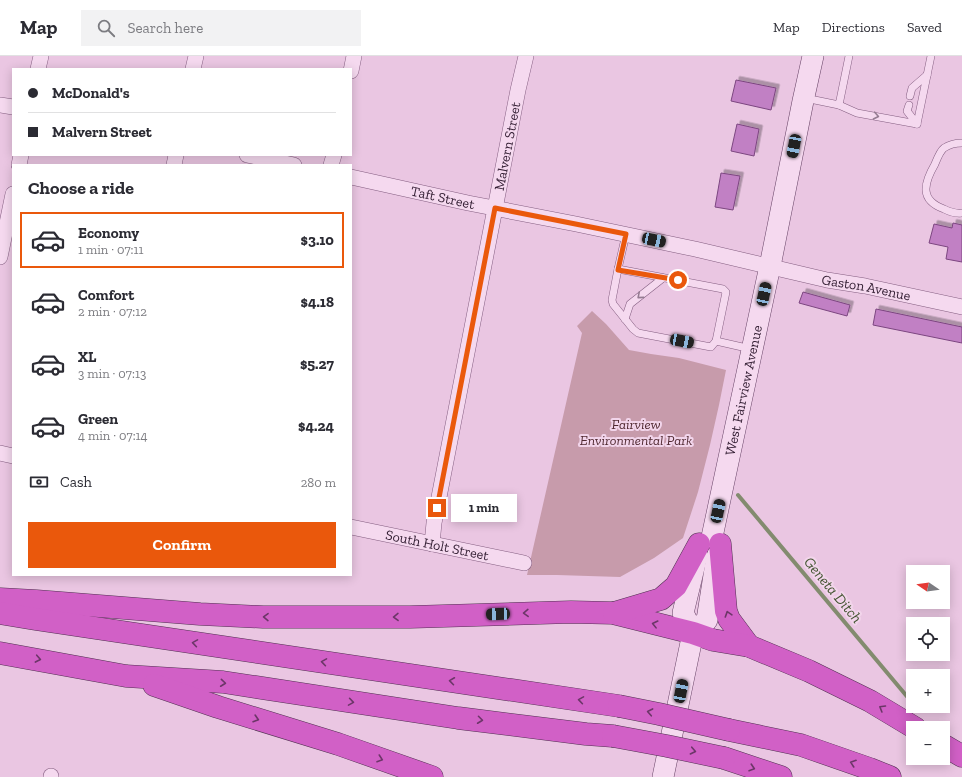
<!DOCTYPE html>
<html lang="en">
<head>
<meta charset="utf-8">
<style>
	:root { --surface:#fff; --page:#f2f2f3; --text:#2b2b33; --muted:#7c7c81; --line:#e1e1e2; --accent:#ea580c }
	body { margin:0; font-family:"Zilla Slab",serif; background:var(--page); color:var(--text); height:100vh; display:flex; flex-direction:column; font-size:15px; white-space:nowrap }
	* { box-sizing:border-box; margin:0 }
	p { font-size:13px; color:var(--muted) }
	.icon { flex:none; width:22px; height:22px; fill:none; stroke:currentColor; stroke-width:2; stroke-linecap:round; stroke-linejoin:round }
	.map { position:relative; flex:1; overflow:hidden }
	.panel { position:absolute; left:12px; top:108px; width:340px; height:412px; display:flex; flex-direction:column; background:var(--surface); border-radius:0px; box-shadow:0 2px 10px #0003 }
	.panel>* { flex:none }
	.guide { position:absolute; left:12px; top:12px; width:340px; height:88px; border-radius:0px; box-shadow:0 2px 10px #0003; display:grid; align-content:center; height:88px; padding:0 16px; background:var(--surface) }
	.needle { width:26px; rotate:283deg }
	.tools { position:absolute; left:906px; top:509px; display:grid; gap:8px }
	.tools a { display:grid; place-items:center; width:44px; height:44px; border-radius:0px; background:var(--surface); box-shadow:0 2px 10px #0003; font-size:20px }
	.end { position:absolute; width:18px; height:18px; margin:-9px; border:5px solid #ea580c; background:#fff; box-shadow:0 0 0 2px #fff }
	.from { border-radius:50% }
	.bubble { position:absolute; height:28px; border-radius:0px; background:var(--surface); box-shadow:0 2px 10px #0003; font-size:13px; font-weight:800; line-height:28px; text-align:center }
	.car { position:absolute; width:12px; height:24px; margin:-12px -6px; border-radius:5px; box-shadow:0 0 3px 1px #0007; background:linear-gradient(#222 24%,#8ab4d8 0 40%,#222 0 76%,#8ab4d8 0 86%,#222 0) }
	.guide b { display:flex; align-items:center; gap:14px; height:38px; font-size:15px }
	.guide b+b { border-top:1px solid var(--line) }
	.guide i { width:10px; height:10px; background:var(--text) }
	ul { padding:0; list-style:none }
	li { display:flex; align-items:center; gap:12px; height:56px; margin:0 8px 6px; padding:0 8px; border:2px solid transparent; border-radius:0px }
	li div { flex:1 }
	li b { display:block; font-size:15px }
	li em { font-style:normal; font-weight:800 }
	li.current { border-color:var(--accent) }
	li>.icon { width:36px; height:36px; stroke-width:1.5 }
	h2 { padding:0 16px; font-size:18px; line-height:48px }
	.pay { display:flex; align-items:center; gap:10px; height:44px; padding:0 16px; font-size:15px }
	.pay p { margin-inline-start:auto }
	.cta { display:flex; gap:8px; margin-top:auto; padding:8px 16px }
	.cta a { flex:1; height:46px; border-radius:0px; background:var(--accent); color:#fff; font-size:16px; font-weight:800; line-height:46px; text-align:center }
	header { display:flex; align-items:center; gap:24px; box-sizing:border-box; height:56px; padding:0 20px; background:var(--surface); border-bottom:1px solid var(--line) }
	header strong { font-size:19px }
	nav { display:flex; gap:22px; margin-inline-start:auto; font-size:14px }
	.search { width:280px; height:36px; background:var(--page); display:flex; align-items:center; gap:10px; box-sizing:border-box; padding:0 14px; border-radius:0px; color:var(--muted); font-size:15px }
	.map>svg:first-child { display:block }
	.green { fill:#c79bab }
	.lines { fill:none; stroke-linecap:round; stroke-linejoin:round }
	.stream { stroke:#838b6f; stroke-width:4 }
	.building { fill:#c180c4; stroke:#7c4680; filter:url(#shadow) }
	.lane-casing { stroke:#845e81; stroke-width:8 }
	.street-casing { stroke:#845e81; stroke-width:16 }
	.secondary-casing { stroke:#654164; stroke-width:22 }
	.highway-casing { stroke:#523152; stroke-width:23 }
	.lane { stroke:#f5d9ef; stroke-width:7 }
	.street { stroke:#f5d9ef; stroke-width:15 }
	.secondary { stroke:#f5d9ef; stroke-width:21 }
	.highway { stroke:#d160c6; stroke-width:22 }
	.highway-bridge-casing { stroke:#523152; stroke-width:23; stroke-linecap:butt }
	.highway-bridge { stroke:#d160c6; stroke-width:22 }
	.oneway { stroke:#957c92 }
	.oneway2 { stroke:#6c3668 }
	.route { stroke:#ea580c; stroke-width:5 }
	.labels { text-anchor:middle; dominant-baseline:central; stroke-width:4; stroke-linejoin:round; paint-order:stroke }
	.street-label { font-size:14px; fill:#352035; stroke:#f2d5eb }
	.park-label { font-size:14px; font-style:italic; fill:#502931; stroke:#f2d5eb }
	.water-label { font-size:15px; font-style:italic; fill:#435431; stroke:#f2d5eb }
</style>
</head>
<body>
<header>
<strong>Map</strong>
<div class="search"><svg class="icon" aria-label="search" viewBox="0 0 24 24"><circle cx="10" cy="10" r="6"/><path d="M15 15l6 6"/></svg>Search here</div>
<nav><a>Map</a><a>Directions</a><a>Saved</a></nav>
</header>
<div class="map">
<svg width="962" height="721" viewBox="0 0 962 721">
	<defs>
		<filter id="shadow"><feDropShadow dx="3.5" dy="-3.5" stdDeviation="0" flood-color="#0004"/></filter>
	</defs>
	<rect width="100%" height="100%" fill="#eac6e2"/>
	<polygon class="green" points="592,255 606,268 629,294 651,298 679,302 726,314 719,349 710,389 698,436 683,482 654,502 620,521 557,519 527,519 582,277 577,270"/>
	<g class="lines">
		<polyline class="stream" points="738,439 910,644"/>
	</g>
	<g class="building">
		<polygon points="736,24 776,32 771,54 731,45"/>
		<polygon points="737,68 759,73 754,100 731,95"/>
		<polygon points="721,117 740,120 733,154 715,151"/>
		<polygon points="953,167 962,169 962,206 946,203 948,191 929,187 934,168 952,172"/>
		<polygon points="803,236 850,249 847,260 799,247"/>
		<polygon points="876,253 962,271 962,287 873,269"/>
	</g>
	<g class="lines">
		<g class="lane-casing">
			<g id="lane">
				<polyline points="910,40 912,32 927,19"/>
				<polyline points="805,42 839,49 849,0"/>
				<polyline points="839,49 857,57 917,68 931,0"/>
				<polyline points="909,49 907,55 917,68"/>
				<path d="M962 87C955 87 950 88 944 92 940 95 937 103 935 108 924 127 919 144 944 153 950 156 955 158 962 157"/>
				<polygon points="618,213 723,233 726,236 716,285 711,291 638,277 633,273 613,248 612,244"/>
				<polyline points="618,213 626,178"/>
				<polyline points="625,263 630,248 663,222"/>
				<polyline points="716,285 751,293"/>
			</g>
		</g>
		<g class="street-casing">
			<g id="street">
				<polyline points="38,13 41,0"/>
				<polyline points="193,13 196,0"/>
				<polyline points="351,15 354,0"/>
				<polyline points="0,49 13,51"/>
				<polyline points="247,99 294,109"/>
				<polyline points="19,109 21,99"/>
				<polyline points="174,109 176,99"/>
				<polyline points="331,109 334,99"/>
				<path id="s1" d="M351 121 468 147 576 168 695 193 827 224 865 230 962 251"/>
				<polyline points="0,201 13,138"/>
				<polyline points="0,397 13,400"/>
				<path id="s2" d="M351 471 524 507"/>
				<path id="s3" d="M432 488 434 467 518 34 526 0"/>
				<polyline points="51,721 51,720"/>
			</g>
		</g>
		<g class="secondary-casing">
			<g id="secondary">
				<path id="s4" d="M712 481 770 210 803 45 813 0"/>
				<polyline points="693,577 683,557 697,499"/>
				<polyline points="663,721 693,577 707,564 717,500"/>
			</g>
		</g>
		<g class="highway-casing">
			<g id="highway">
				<polyline points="720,488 726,555 729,563 749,590"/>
				<polyline points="0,543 36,545 200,558 263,561 410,561 571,556 613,557 693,577 713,584 749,590 809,615 870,645 915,672"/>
				<polyline points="0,557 35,563 619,650"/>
				<polyline points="614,557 661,543 676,530 699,488"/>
				<polyline points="0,597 126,620 223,626 458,662 586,678 613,680"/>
				<polyline points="154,629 218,651 338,688 432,721"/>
				<polyline points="729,674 801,689 870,713 890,721"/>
				<polyline points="943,689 962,700"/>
				<polyline points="724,702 781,721"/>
			</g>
		</g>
		<use href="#lane" class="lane"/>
		<use href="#street" class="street"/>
		<use href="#secondary" class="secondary"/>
		<use href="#highway" class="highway"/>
		<g class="highway-bridge-casing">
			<g id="highway-bridge">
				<polyline points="619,650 659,658 729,674"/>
				<polyline points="613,680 667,690 724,702"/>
			</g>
		</g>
		<use href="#highway-bridge" class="highway-bridge"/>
	</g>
	<defs><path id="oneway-chevron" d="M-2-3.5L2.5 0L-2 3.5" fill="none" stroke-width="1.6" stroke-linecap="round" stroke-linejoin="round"/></defs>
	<g class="oneway">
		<use href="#oneway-chevron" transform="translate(876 60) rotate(11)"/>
		<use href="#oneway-chevron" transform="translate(640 240) rotate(139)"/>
	</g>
	<g class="oneway2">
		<use href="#oneway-chevron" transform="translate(526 557) rotate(178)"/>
		<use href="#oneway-chevron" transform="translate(728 558) rotate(-108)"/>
		<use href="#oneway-chevron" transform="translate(266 561) rotate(-179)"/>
		<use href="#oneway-chevron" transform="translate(396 561) rotate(179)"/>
		<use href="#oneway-chevron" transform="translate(655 568) rotate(-166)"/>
		<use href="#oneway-chevron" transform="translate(195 587) rotate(-171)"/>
		<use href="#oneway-chevron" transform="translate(38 603) rotate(11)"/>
		<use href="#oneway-chevron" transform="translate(324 606) rotate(-171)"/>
		<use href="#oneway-chevron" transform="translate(452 625) rotate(-172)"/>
		<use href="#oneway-chevron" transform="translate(223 627) rotate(6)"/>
		<use href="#oneway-chevron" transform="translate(581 644) rotate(-171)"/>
		<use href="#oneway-chevron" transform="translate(351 646) rotate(9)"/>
		<use href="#oneway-chevron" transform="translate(882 652) rotate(-149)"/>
		<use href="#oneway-chevron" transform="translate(650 656) rotate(-169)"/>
		<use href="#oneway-chevron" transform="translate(256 663) rotate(17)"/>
		<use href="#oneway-chevron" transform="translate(480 664) rotate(7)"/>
		<use href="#oneway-chevron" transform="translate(693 695) rotate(12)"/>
		<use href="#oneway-chevron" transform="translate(380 703) rotate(19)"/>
		<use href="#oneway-chevron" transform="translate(853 707) rotate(-161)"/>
		<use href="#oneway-chevron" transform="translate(752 712) rotate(18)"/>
	</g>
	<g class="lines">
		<polyline class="route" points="437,452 495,152 626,178 618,214 678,224"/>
	</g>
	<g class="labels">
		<g class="street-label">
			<text stroke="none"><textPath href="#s3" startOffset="405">Malvern Street</textPath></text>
			<text stroke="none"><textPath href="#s1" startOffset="94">Taft Street</textPath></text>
			<text stroke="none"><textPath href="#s1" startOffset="527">Gaston Avenue</textPath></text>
			<text stroke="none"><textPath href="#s4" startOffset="150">West Fairview Avenue</textPath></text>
			<text stroke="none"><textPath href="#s2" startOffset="88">South Holt Street</textPath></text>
		</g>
		<g class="park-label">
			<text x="636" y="368">Fairview<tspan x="636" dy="16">Environmental Park</tspan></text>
		</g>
		<g class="water-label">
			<text transform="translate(833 534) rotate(50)">Geneta Ditch</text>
		</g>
	</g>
</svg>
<div class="tools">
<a><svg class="needle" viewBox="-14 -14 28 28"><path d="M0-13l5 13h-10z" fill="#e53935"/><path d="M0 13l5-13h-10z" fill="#7c7c81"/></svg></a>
<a><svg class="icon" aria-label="locate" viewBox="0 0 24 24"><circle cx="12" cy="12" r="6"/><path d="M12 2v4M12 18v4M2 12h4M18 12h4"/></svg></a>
<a>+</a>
<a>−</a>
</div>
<i class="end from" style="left:678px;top:224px"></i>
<i class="end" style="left:437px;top:452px"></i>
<div class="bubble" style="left:451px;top:438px;width:66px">1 min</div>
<i class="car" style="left:794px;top:90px;rotate:191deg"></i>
<i class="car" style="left:654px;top:184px;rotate:102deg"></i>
<i class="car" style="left:764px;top:238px;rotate:12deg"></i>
<i class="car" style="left:682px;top:285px;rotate:101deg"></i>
<i class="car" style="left:718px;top:455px;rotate:12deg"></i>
<i class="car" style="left:498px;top:558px;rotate:268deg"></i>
<i class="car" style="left:681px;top:635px;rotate:11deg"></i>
<div class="guide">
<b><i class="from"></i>McDonald's</b>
<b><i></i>Malvern Street</b>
</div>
<section class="panel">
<h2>Choose a ride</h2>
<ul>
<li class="current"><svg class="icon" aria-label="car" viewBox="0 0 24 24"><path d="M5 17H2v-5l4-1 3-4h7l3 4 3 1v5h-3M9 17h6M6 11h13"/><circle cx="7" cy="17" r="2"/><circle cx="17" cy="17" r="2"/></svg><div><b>Economy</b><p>1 min · 07:11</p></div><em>$3.10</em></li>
<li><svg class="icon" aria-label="car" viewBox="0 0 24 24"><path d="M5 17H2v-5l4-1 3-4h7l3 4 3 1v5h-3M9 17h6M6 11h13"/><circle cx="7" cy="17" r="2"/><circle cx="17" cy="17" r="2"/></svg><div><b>Comfort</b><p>2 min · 07:12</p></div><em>$4.18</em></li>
<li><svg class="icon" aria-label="car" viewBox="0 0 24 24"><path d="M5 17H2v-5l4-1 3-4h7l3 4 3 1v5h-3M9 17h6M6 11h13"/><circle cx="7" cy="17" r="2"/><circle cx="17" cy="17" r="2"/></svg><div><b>XL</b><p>3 min · 07:13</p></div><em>$5.27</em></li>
<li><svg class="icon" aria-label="car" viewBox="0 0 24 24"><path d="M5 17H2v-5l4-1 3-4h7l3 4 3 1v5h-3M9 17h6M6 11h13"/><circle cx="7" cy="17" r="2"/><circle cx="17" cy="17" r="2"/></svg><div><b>Green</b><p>4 min · 07:14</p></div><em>$4.24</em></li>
</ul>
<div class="pay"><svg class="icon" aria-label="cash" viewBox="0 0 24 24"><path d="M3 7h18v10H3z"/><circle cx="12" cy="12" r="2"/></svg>Cash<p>280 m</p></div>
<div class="cta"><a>Confirm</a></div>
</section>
</div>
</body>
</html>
